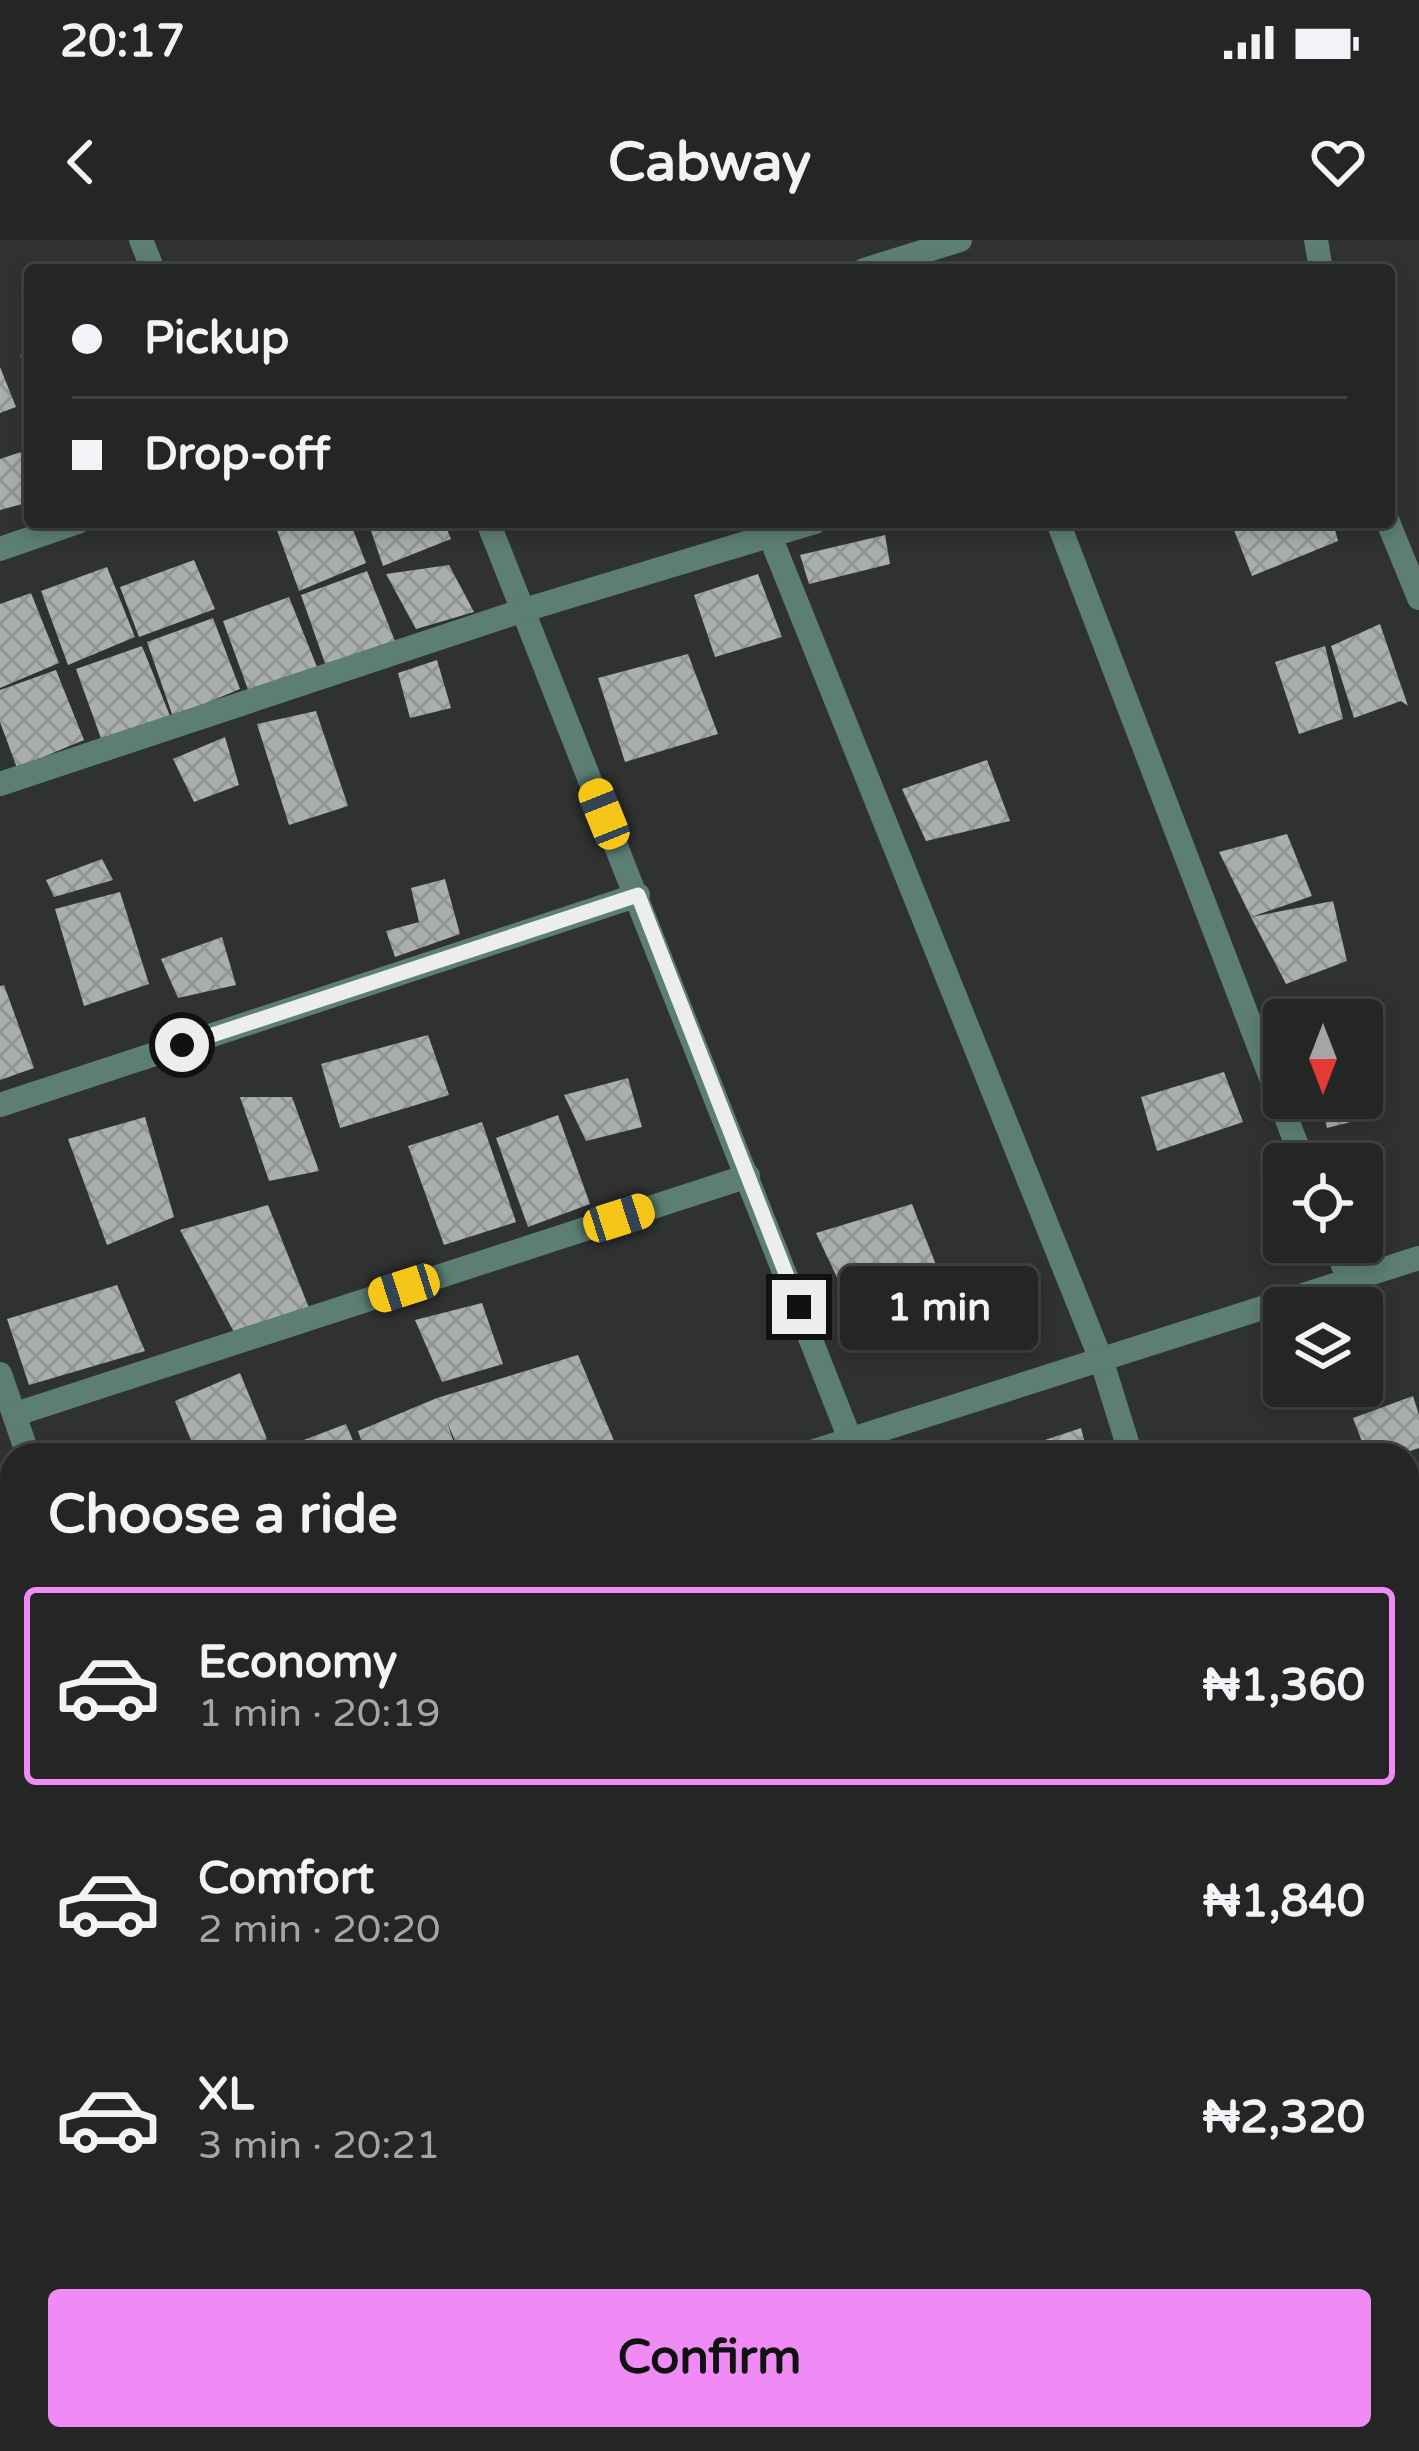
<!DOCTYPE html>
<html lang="en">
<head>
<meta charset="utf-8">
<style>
	:root { --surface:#232625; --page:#2b2e2d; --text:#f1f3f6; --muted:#a3a5a7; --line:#404342; --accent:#f08bf6 }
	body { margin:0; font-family:"Varela Round",sans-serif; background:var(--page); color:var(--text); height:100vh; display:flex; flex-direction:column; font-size:45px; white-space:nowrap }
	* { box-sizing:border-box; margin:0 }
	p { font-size:39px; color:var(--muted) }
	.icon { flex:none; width:66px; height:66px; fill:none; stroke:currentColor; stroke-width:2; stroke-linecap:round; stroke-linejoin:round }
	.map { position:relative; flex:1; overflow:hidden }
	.details { position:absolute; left:0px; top:1203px; width:1419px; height:1008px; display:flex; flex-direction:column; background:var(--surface); border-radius:36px 36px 0 0; box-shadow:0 6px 18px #0003,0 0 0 3px var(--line) }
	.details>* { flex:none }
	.guide { position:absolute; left:24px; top:24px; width:1371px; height:264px; border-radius:12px; box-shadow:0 6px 18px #0003,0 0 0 3px var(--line); display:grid; align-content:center; height:264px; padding:0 48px; background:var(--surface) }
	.needle { width:78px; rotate:180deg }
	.tools { position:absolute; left:1263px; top:759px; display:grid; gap:24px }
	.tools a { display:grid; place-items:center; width:120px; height:120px; border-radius:12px; background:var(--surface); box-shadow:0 6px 18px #0003,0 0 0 3px var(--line); font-size:60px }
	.end { position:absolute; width:54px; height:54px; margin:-27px; border:15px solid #eceded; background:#111; box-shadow:0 0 0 6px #111 }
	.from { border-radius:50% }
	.bubble { position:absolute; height:84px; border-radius:12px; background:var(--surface); box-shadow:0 6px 18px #0003,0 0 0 3px var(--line); font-size:39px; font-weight:800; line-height:84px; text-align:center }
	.car { position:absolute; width:36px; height:72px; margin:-36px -18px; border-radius:15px; box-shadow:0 0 9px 3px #0007; background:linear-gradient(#f5c518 24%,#345 0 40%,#f5c518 0 76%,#345 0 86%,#f5c518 0) }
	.guide b { display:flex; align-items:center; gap:42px; height:114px; font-size:45px }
	.guide b+b { border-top:3px solid var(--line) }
	.guide i { width:30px; height:30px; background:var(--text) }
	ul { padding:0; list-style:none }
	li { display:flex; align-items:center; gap:36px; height:198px; margin:0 24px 18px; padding:0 24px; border:6px solid transparent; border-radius:12px }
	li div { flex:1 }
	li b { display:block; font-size:45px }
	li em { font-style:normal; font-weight:800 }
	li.current { border-color:var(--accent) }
	li>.icon { width:108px; height:108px; stroke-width:1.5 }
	h2 { padding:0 48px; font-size:54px; line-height:144px }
	.cta { display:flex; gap:24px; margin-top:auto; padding:24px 48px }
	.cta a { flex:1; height:138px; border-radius:12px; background:var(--accent); color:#111; font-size:48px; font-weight:800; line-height:138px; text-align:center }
	.status { display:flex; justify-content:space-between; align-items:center; height:84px; padding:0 60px; background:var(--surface); direction:ltr }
	.status svg { height:33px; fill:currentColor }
	header { display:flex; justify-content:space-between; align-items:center; height:156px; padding:0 48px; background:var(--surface); font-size:54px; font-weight:800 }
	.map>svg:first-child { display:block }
	.building { fill:url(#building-cross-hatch) }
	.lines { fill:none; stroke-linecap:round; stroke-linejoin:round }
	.minor { stroke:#5c7e74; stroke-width:24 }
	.route { stroke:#eceded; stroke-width:15 }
</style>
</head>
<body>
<div class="status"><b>20:17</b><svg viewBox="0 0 49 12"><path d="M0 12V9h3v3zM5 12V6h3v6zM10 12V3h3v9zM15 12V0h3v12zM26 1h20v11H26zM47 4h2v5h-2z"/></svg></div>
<header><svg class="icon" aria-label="back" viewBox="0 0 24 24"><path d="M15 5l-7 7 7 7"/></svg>Cabway<svg class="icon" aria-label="heart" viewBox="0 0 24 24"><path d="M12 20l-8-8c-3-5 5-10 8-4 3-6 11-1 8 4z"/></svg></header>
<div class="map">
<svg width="1419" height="2211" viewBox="0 0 1419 2211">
	<defs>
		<pattern id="building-cross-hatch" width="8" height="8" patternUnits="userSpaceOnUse" patternTransform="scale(3)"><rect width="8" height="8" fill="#aaaead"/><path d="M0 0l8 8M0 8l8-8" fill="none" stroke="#919494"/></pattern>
	</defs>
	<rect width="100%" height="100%" fill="#2f3231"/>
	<g class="building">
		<polygon points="30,111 30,141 29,141 20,115"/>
		<polygon points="0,127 16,167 0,173"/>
		<polygon points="30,209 30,262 0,270 0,219"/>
		<polygon points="274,282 350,282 366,323 299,351"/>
		<polygon points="368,282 444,282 451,299 383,326"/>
		<polygon points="1238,282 1333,282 1338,301 1252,336 1232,285"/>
		<polygon points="885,295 890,324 809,344 800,315"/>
		<polygon points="194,320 215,369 139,397 120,347"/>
		<polygon points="449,325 474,372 416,389 386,334"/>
		<polygon points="107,327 135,397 68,425 41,351"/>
		<polygon points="367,331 395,401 327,429 301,355"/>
		<polygon points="758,334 782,397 715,417 694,355"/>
		<polygon points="31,353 59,423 0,448 0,364"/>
		<polygon points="289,357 317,427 250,455 223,381"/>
		<polygon points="213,378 240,449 173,477 147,402"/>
		<polygon points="1380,384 1408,466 1401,461 1354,478 1331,406"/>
		<polygon points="142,406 170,476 103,504 76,429"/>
		<polygon points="1325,406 1343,479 1299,494 1275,422"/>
		<polygon points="688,414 718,494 625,522 598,438"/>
		<polygon points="437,420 451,468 410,478 398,433"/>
		<polygon points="56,430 84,500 17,528 0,482 0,450"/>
		<polygon points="316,471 348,566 289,585 257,484"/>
		<polygon points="225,497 239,545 194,562 173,519"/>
		<polygon points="987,520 1010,581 926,601 902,549"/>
		<polygon points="1287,594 1312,656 1251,677 1219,612"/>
		<polygon points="102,619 113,640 54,657 46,640"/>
		<polygon points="445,639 460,694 395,717 386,691 419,682 411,648"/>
		<polygon points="120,652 149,744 84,766 55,669"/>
		<polygon points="1333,661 1347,721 1286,744 1251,677"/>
		<polygon points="222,697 236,745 178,758 161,719"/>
		<polygon points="4,745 34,828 0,840 0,746"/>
		<polygon points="428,795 449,855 340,888 321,824"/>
		<polygon points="1224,832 1243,882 1157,911 1141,857"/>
		<polygon points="628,838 642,887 586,901 564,855"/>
		<polygon points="1362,846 1379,875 1327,888 1319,858 1362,858"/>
		<polygon points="240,857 292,857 319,931 269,941"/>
		<polygon points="558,875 590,964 528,987 496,898"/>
		<polygon points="145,877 174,977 107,1005 68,899"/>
		<polygon points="482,882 516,982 444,1005 408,906"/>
		<polygon points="912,964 938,1030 851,1067 816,993"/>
		<polygon points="268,965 311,1073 236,1096 180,990"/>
		<polygon points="117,1045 145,1111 29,1145 7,1079"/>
		<polygon points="482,1063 503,1124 442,1142 415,1080"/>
		<polygon points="578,1115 620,1215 461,1215 447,1182 458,1215 366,1215 358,1191 437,1158"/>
		<polygon points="240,1133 267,1199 230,1215 197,1215 175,1161"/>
		<polygon points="1413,1156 1419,1175 1419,1208 1398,1215 1367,1215 1353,1178"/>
		<polygon points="346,1184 359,1215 282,1215 280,1209"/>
		<polygon points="1081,1188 1088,1215 1028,1215 1027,1206"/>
		<polygon points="1017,1206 1020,1215 991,1215 991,1214"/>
		<polygon points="1419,1246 1419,1321 1407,1325 1407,1250"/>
		<polygon points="1414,1420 1419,1458 1407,1461 1407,1423"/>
		<polygon points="1419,1528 1419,1595 1407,1598 1407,1533"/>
		<polygon points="9,1763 12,1872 0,1876 0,1767"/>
		<polygon points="12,1905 12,2012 0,2016 0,1910"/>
		<polygon points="12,2028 12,2133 11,2134 0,2102 0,2033"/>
		<polygon points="1419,2035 1419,2146 1408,2149 1407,2038"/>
		<polygon points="37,2199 159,2199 163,2211 41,2211"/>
		<polygon points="172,2199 202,2199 202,2200 175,2208"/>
		<polygon points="235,2199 289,2199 293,2211 206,2211"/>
		<polygon points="930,2199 958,2199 962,2211 885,2211"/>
	</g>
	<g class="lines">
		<g class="minor">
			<polyline points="141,0 153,30"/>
			<polyline points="1316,0 1321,30"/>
			<polyline points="864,30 960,0"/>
			<polyline points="488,282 850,1199"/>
			<polyline points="1058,282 1304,924"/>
			<polyline points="1388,282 1419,358"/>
			<polyline points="770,296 1102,1122 1131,1215"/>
			<polyline points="0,309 78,282"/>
			<polyline points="0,544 521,371 815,282"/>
			<polyline points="0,865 638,655"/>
			<polyline points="1334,1002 1348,1038"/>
			<polyline points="0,1134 28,1215"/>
			<polyline points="16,1174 748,936"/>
			<polyline points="802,1215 1419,1018"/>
			<polyline points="0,1345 12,1342"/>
			<polyline points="1407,1375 1419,1371"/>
			<polyline points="1407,1630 1419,1627"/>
			<polyline points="0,1652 12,1648"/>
			<polyline points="1407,1998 1419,1995"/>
			<polyline points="0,2152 12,2188"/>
			<polyline points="16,2199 19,2211"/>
			<polyline points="349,2199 352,2211"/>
			<polyline points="1039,2199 1043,2211"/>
			<polyline points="1383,2199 1387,2211"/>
			<polyline points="683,2211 725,2199"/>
		</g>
	</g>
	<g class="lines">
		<polyline class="route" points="182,805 638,655 799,1067"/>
	</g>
</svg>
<div class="tools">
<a><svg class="needle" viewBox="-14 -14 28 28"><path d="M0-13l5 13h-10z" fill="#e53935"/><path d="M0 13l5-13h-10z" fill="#a3a5a7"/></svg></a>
<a><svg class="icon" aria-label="locate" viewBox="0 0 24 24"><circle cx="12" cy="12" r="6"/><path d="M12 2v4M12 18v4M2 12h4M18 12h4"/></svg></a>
<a><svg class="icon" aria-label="layers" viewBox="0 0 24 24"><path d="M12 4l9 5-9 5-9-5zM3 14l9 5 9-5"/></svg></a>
</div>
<i class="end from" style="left:182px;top:805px"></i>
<i class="end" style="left:799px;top:1067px"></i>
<div class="bubble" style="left:840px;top:1026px;width:198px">1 min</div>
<i class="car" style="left:604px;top:574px;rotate:338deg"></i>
<i class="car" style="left:619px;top:978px;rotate:72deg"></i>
<i class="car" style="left:404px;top:1048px;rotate:252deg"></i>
<div class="guide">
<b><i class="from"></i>Pickup</b>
<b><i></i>Drop-off</b>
</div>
<section class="details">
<h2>Choose a ride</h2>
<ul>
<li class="current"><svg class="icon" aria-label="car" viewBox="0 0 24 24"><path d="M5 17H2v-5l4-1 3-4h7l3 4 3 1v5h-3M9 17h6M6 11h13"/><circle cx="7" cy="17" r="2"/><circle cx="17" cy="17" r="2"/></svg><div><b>Economy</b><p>1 min · 20:19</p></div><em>₦1,360</em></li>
<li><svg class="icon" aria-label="car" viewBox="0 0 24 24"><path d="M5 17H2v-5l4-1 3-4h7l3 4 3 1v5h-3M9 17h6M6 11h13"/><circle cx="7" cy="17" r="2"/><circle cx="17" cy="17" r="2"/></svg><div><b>Comfort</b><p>2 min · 20:20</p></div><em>₦1,840</em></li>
<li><svg class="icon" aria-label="car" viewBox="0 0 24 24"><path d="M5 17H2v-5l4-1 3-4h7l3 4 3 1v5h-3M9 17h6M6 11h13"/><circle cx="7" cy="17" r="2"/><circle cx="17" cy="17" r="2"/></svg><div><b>XL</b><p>3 min · 20:21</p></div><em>₦2,320</em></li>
</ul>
<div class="cta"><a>Confirm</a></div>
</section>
</div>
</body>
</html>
